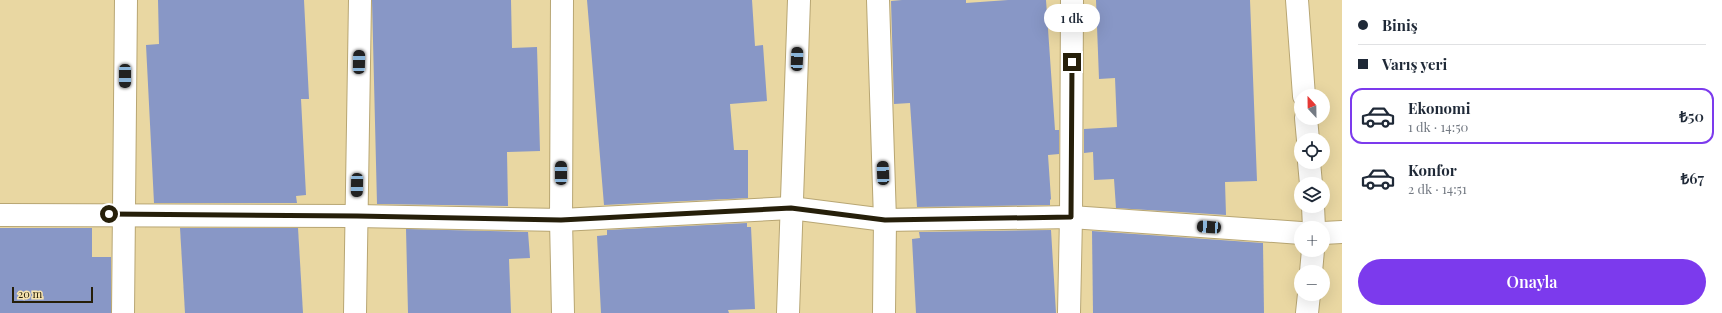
<!DOCTYPE html>
<html lang="tr">
<head>
<meta charset="utf-8">
<style>
	:root { --surface:#fff; --page:#f6f6f7; --text:#1f2937; --muted:#747a83; --line:#e0e1e3; --accent:#7c3aed }
	body { margin:0; font-family:"Playfair Display",serif; background:var(--page); color:var(--text); height:100vh; display:flex; flex-direction:column; font-size:15px; white-space:nowrap }
	* { box-sizing:border-box; margin:0 }
	p { font-size:13px; color:var(--muted) }
	.icon { flex:none; width:22px; height:22px; fill:none; stroke:currentColor; stroke-width:2; stroke-linecap:round; stroke-linejoin:round }
	.map { position:relative; flex:1; overflow:hidden }
	.panel { display:flex; flex-direction:column; background:var(--surface); width:380px }
	.panel>* { flex:none }
	.guide { display:grid; align-content:center; height:88px; padding:0 16px; background:var(--surface) }
	.needle { width:26px; rotate:338deg }
	.fabs { position:absolute; left:1294px; top:89px; display:grid; gap:8px }
	.fabs a { display:grid; place-items:center; width:36px; height:36px; border-radius:50%; background:var(--surface); box-shadow:0 4px 16px #0002; font-size:20px }
	.scale { position:absolute; left:12px; bottom:10px; width:81px; box-sizing:border-box; padding-left:4px; border:2px solid #261f0a; border-top:0; font-size:11px; line-height:14px; white-space:nowrap; color:#261f0a; -webkit-text-stroke:3px #f7e4af; paint-order:stroke }
	.end { position:absolute; width:18px; height:18px; margin:-9px; border:5px solid #261f0a; background:#fff; box-shadow:0 0 0 2px #fff }
	.from { border-radius:50% }
	.bubble { position:absolute; height:28px; border-radius:14px; background:var(--surface); box-shadow:0 4px 16px #0002; font-size:13px; font-weight:600; line-height:28px; text-align:center }
	.car { position:absolute; width:12px; height:24px; margin:-12px -6px; border-radius:5px; box-shadow:0 0 3px 1px #0007; background:linear-gradient(#222 24%,#8ab4d8 0 40%,#222 0 76%,#8ab4d8 0 86%,#222 0) }
	.guide b { display:flex; align-items:center; gap:14px; height:38px; font-size:15px }
	.guide b+b { border-top:1px solid var(--line) }
	.guide i { width:10px; height:10px; background:var(--text) }
	ul { padding:0; list-style:none }
	li { display:flex; align-items:center; gap:12px; height:56px; margin:0 8px 6px; padding:0 8px; border:2px solid transparent; border-radius:12px }
	li div { flex:1 }
	li b { display:block; font-size:15px }
	li em { font-style:normal; font-weight:600 }
	li.active { border-color:var(--accent) }
	li>.icon { width:36px; height:36px; stroke-width:1.5 }
	.primary-button { display:flex; gap:8px; margin-top:auto; padding:8px 16px }
	.primary-button a { flex:1; height:46px; border-radius:24px; background:var(--accent); color:#fff; font-size:16px; font-weight:600; line-height:46px; text-align:center }
	main { display:flex; flex:1; min-height:0 }
	.map>svg:first-child { display:block }
	.building { fill:#8897c6 }
	.lines { fill:none; stroke-linecap:round; stroke-linejoin:round }
	.minor-casing { stroke:#b8a673; stroke-width:24 }
	.minor { stroke:#fff; stroke-width:22 }
	.route { stroke:#261f0a; stroke-width:5 }
</style>
</head>
<body>
<main>
<div class="map">
<svg width="1342" height="313" viewBox="0 0 1342 313">
	<rect width="100%" height="100%" fill="#e9d7a2"/>
	<g class="building">
		<polygon points="158,0 304,0 309,99 301,99 306,195 296,196 297,203 154,203 146,45 159,44"/>
		<polygon points="372,0 511,0 512,48 537,47 540,151 507,152 508,206 377,204"/>
		<polygon points="587,0 752,0 755,46 763,45 767,101 730,104 734,150 748,150 748,198 604,205"/>
		<polygon points="902,0 966,0 966,3 1008,0 1046,0 1055,130 1059,130 1059,154 1048,155 1051,199 1050,200 1050,205 917,207 910,103 894,104 891,1"/>
		<polygon points="1096,0 1250,0 1257,181 1225,182 1226,215 1116,208 1114,179 1094,180 1093,152 1084,153 1084,129 1117,127 1115,78 1099,79"/>
		<polygon points="747,223 747,227 751,227 755,309 728,310 729,313 601,313 597,236 607,235 607,230"/>
		<polygon points="0,228 92,228 92,257 111,257 111,313 0,313"/>
		<polygon points="180,228 298,228 303,313 185,313"/>
		<polygon points="406,229 528,232 530,258 509,259 511,313 408,313"/>
		<polygon points="1051,230 1056,313 916,313 912,239 920,238 919,232"/>
		<polygon points="1092,231 1263,243 1264,313 1093,313"/>
	</g>
	<g class="lines">
		<g class="minor-casing">
			<g id="minor">
				<polyline points="878,0 885,220 884,313"/>
				<polyline points="1297,0 1304,96"/>
				<polyline points="1306,118 1308,140"/>
				<polyline points="1309,162 1311,184"/>
				<polyline points="1313,206 1314,228"/>
				<polyline points="0,215 357,216 561,220 562,0"/>
				<polyline points="1323,233 1342,232"/>
				<polyline points="1311,272 1313,250"/>
				<polyline points="123,313 126,0"/>
				<polyline points="355,313 360,0"/>
				<polyline points="563,313 561,220 791,208 885,220 1071,217 1301,233"/>
				<polyline points="788,313 799,0"/>
				<polyline points="1069,313 1071,217 1072,0"/>
				<polyline points="1307,313 1309,294"/>
			</g>
		</g>
		<use href="#minor" class="minor"/>
	</g>
	<g class="lines">
		<polyline class="route" points="109,214 357,216 561,220 791,208 885,220 1071,217 1072,62"/>
	</g>
</svg>
<div class="fabs">
<a><svg class="needle" viewBox="-14 -14 28 28"><path d="M0-13l5 13h-10z" fill="#e53935"/><path d="M0 13l5-13h-10z" fill="#747a83"/></svg></a>
<a><svg class="icon" aria-label="locate" viewBox="0 0 24 24"><circle cx="12" cy="12" r="6"/><path d="M12 2v4M12 18v4M2 12h4M18 12h4"/></svg></a>
<a><svg class="icon" aria-label="layers" viewBox="0 0 24 24"><path d="M12 4l9 5-9 5-9-5zM3 14l9 5 9-5"/></svg></a>
<a>+</a>
<a>−</a>
</div>
<div class="scale">20 m</div>
<i class="end from" style="left:109px;top:214px"></i>
<i class="end" style="left:1072px;top:62px"></i>
<div class="bubble" style="left:1044px;top:4px;width:56px">1 dk</div>
<i class="car" style="left:797px;top:59px;rotate:2deg"></i>
<i class="car" style="left:359px;top:62px;rotate:1deg"></i>
<i class="car" style="left:125px;top:76px;rotate:180deg"></i>
<i class="car" style="left:561px;top:173px;rotate:0deg"></i>
<i class="car" style="left:883px;top:173px;rotate:358deg"></i>
<i class="car" style="left:357px;top:185px;rotate:181deg"></i>
<i class="car" style="left:1209px;top:227px;rotate:274deg"></i>
</div>
<section class="panel">
<div class="guide">
<b><i class="from"></i>Biniş</b>
<b><i></i>Varış yeri</b>
</div>
<ul>
<li class="active"><svg class="icon" aria-label="car" viewBox="0 0 24 24"><path d="M5 17H2v-5l4-1 3-4h7l3 4 3 1v5h-3M9 17h6M6 11h13"/><circle cx="7" cy="17" r="2"/><circle cx="17" cy="17" r="2"/></svg><div><b>Ekonomi</b><p>1 dk · 14:50</p></div><em>₺50</em></li>
<li><svg class="icon" aria-label="car" viewBox="0 0 24 24"><path d="M5 17H2v-5l4-1 3-4h7l3 4 3 1v5h-3M9 17h6M6 11h13"/><circle cx="7" cy="17" r="2"/><circle cx="17" cy="17" r="2"/></svg><div><b>Konfor</b><p>2 dk · 14:51</p></div><em>₺67</em></li>
</ul>
<div class="primary-button"><a>Onayla</a></div>
</section>
</main>
</body>
</html>
